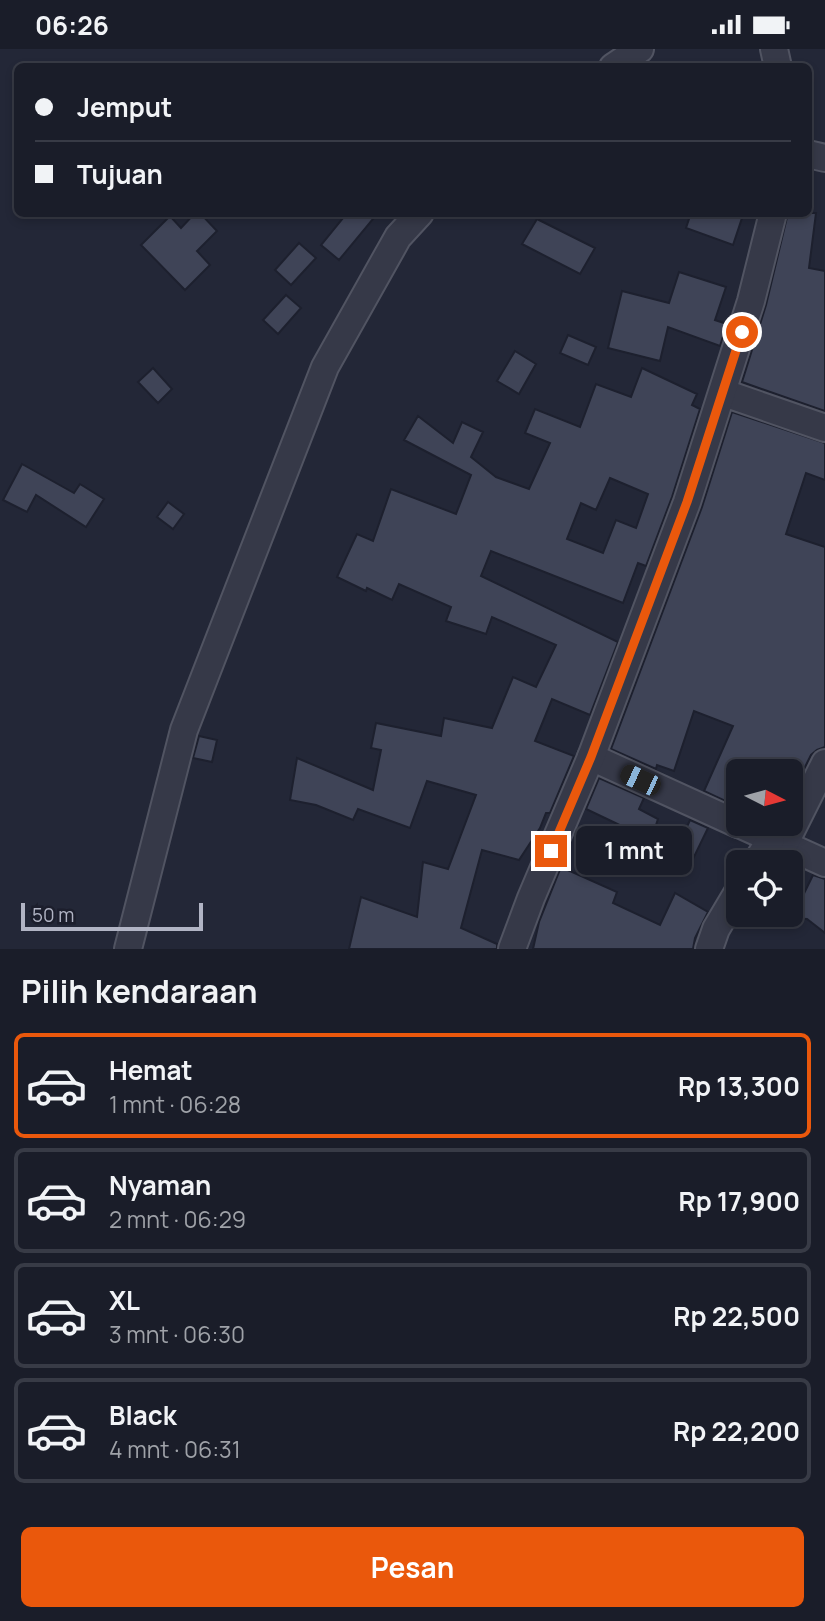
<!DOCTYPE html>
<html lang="id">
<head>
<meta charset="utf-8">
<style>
	:root { --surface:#1a1d29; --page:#232631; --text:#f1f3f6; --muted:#9fa2a8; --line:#383b46; --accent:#ea580c }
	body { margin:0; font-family:Manrope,sans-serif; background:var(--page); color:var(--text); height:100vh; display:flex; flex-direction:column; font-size:26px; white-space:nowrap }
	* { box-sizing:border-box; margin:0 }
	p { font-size:23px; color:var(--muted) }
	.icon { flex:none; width:38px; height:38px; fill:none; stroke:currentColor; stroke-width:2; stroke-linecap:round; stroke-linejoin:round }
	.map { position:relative; height:900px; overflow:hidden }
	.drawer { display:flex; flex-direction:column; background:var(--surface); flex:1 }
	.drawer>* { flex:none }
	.top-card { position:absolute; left:14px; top:14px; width:798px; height:154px; border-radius:10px; box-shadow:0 4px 10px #0003,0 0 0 2px var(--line); display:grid; align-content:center; height:154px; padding:0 21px; background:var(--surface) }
	.needle { width:46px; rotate:96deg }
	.buttons { position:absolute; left:726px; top:710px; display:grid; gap:14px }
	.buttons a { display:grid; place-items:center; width:77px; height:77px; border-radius:10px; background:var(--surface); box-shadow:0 4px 10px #0003,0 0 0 2px var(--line); font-size:35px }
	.scale { position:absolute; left:21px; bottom:18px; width:182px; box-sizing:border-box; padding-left:7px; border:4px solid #b1b4c4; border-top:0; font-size:19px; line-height:24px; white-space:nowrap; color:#b1b4c4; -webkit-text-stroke:5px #1c1e2c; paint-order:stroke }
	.end { position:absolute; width:32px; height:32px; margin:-16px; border:9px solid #ea580c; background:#fff; box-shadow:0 0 0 4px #fff }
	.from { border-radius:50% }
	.bubble { position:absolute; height:49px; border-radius:10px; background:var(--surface); box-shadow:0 4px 10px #0003,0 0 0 2px var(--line); font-size:23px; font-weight:700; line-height:49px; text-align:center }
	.car { position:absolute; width:21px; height:42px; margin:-21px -10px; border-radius:9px; box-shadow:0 0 5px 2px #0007; background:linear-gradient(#222 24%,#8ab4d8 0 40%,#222 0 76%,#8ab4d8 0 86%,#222 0) }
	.top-card b { display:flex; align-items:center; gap:24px; height:66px; font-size:26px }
	.top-card b+b { border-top:2px solid var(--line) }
	.top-card i { width:18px; height:18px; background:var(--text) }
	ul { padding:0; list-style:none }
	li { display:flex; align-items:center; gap:21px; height:105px; margin:0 14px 10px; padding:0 7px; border:4px solid var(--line); border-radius:10px }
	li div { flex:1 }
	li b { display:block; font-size:26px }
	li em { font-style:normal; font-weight:700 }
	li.selected { border-color:var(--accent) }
	li>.icon { width:63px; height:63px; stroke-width:1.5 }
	h2 { padding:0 21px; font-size:32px; line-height:84px }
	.cta { display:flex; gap:14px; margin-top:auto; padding:14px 21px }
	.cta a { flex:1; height:80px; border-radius:10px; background:var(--accent); color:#fff; font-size:28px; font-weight:700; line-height:80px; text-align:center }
	.status { display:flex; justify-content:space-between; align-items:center; height:49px; padding:0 35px; background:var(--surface); direction:ltr }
	.status svg { height:19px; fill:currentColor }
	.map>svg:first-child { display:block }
	.building { fill:#3f4457; stroke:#1d202e; stroke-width:2; fill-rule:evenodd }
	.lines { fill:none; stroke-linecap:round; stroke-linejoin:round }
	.minor-casing { stroke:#515462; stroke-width:30 }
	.minor { stroke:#363948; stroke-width:26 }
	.route { stroke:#ea580c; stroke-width:9 }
</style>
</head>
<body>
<div class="status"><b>06:26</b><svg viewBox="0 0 49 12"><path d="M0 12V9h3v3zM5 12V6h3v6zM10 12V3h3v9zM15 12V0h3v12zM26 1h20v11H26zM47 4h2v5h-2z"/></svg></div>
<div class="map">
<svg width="825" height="900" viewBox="0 0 825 900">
	<rect width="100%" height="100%" fill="#232737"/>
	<g class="building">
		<polygon points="195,164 200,164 217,182 197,202 210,216 185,241 141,196 170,167 181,179"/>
		<polygon points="347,164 378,164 339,211 321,196"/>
		<polygon points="691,164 729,164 742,169 733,196 686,179"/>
		<polygon points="788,164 816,164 809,219 825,222 825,362 742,333 766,256"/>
		<polygon points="537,170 595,199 580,225 522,195"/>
		<polygon points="299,194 316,209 291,236 275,221"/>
		<polygon points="679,223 726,238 715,271 727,275 720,297 668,278 660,312 608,299 622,242 669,254"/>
		<polygon points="286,246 301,259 278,285 263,271"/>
		<polygon points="568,286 596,298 588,316 560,304"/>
		<polygon points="515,302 536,315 519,345 497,332"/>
		<polygon points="153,319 172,340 158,354 138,333"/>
		<path d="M642 319 697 345 692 356 700 360 672 448 646 517 638 514 623 554 491 502 481 527 618 593 590 666 552 650 535 692 574 707 550 764H546L540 779 519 811 482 801 461 879 497 895V900H349L361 848 417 868 423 813 448 820 476 746 427 732 410 779 358 760 353 771 316 756 290 751 297 709 373 741 381 701 371 699 376 674 441 687 444 669 492 679 513 628 536 638 556 596 492 568 486 585 446 572 451 558 399 535 392 551 367 539 366 542 337 528 357 485 373 492 391 440 456 465 471 426 404 391 418 367 453 394 462 373 483 383 471 408 496 428 529 440 550 394 525 384 535 360 580 378 596 335 631 348ZM610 429 648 445 636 479 616 471 603 504 567 490 581 454 596 461Z"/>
		<polygon points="732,363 825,394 825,431 806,424 786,485 825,498 825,698 817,701 811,706 791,746 791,723 738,723 738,758 704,742 733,677 694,662 674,722 657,716 656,720 611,700 702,458"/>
		<polygon points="22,415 74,444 80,435 104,450 86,478 36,446 27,463 3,451"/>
		<polygon points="168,453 184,465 173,480 157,468"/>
		<polygon points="199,687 217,691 212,713 193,709"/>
		<polygon points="599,729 644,749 639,760 658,770 651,791 586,760"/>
		<polygon points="690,771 708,779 692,812 675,804"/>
		<polygon points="561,818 617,843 613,854 660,876 675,844 708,863 695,889 693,900 533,900 539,873"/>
		<polygon points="813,826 825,830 825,884 807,870 792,869"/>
	</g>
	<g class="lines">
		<g class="minor-casing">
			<g id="minor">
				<polyline points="774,0 778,18"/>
				<polyline points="613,18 640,0"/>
				<polyline points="808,105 825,109"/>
				<polyline points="724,344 825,379"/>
				<polyline points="591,708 738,775"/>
				<polyline points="739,775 825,814"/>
				<polyline points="784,796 825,714"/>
				<polyline points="756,814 771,790"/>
				<polyline points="128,900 184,681 325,318 398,188 420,164"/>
				<polyline points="512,900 531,849 591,708 687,453 751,252 773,164"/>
				<polyline points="709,900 716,880 738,843"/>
			</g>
		</g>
		<use href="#minor" class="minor"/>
	</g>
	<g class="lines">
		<polyline class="route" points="551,802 591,708 687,453 742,283"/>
	</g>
</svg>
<div class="buttons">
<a><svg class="needle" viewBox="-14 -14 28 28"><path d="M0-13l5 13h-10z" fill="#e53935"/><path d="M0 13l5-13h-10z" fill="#9fa2a8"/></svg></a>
<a><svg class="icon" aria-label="locate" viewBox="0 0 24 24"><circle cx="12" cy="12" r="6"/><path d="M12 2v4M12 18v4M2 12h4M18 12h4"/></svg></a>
</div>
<div class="scale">50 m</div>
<i class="end from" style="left:742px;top:283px"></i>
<i class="end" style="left:551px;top:802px"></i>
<div class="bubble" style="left:576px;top:777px;width:116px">1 mnt</div>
<i class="car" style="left:640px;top:731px;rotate:295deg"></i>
<div class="top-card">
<b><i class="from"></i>Jemput</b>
<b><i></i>Tujuan</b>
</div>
</div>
<section class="drawer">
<h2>Pilih kendaraan</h2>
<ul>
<li class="selected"><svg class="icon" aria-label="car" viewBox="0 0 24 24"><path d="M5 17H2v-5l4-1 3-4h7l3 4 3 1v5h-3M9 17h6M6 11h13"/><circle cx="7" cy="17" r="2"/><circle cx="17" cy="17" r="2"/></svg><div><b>Hemat</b><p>1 mnt · 06:28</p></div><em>Rp 13,300</em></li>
<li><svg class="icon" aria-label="car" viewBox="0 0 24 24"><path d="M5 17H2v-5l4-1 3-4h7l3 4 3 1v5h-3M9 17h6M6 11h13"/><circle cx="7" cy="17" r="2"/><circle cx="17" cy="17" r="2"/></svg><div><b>Nyaman</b><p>2 mnt · 06:29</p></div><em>Rp 17,900</em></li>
<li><svg class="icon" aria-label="car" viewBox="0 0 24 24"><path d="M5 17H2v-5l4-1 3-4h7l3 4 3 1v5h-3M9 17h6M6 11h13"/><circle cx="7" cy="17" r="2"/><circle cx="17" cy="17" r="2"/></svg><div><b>XL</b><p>3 mnt · 06:30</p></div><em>Rp 22,500</em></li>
<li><svg class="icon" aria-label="car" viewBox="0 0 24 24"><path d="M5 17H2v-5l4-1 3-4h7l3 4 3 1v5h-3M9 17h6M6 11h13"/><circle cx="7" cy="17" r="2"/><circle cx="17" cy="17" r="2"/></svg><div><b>Black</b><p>4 mnt · 06:31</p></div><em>Rp 22,200</em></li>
</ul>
<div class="cta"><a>Pesan</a></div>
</section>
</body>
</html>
